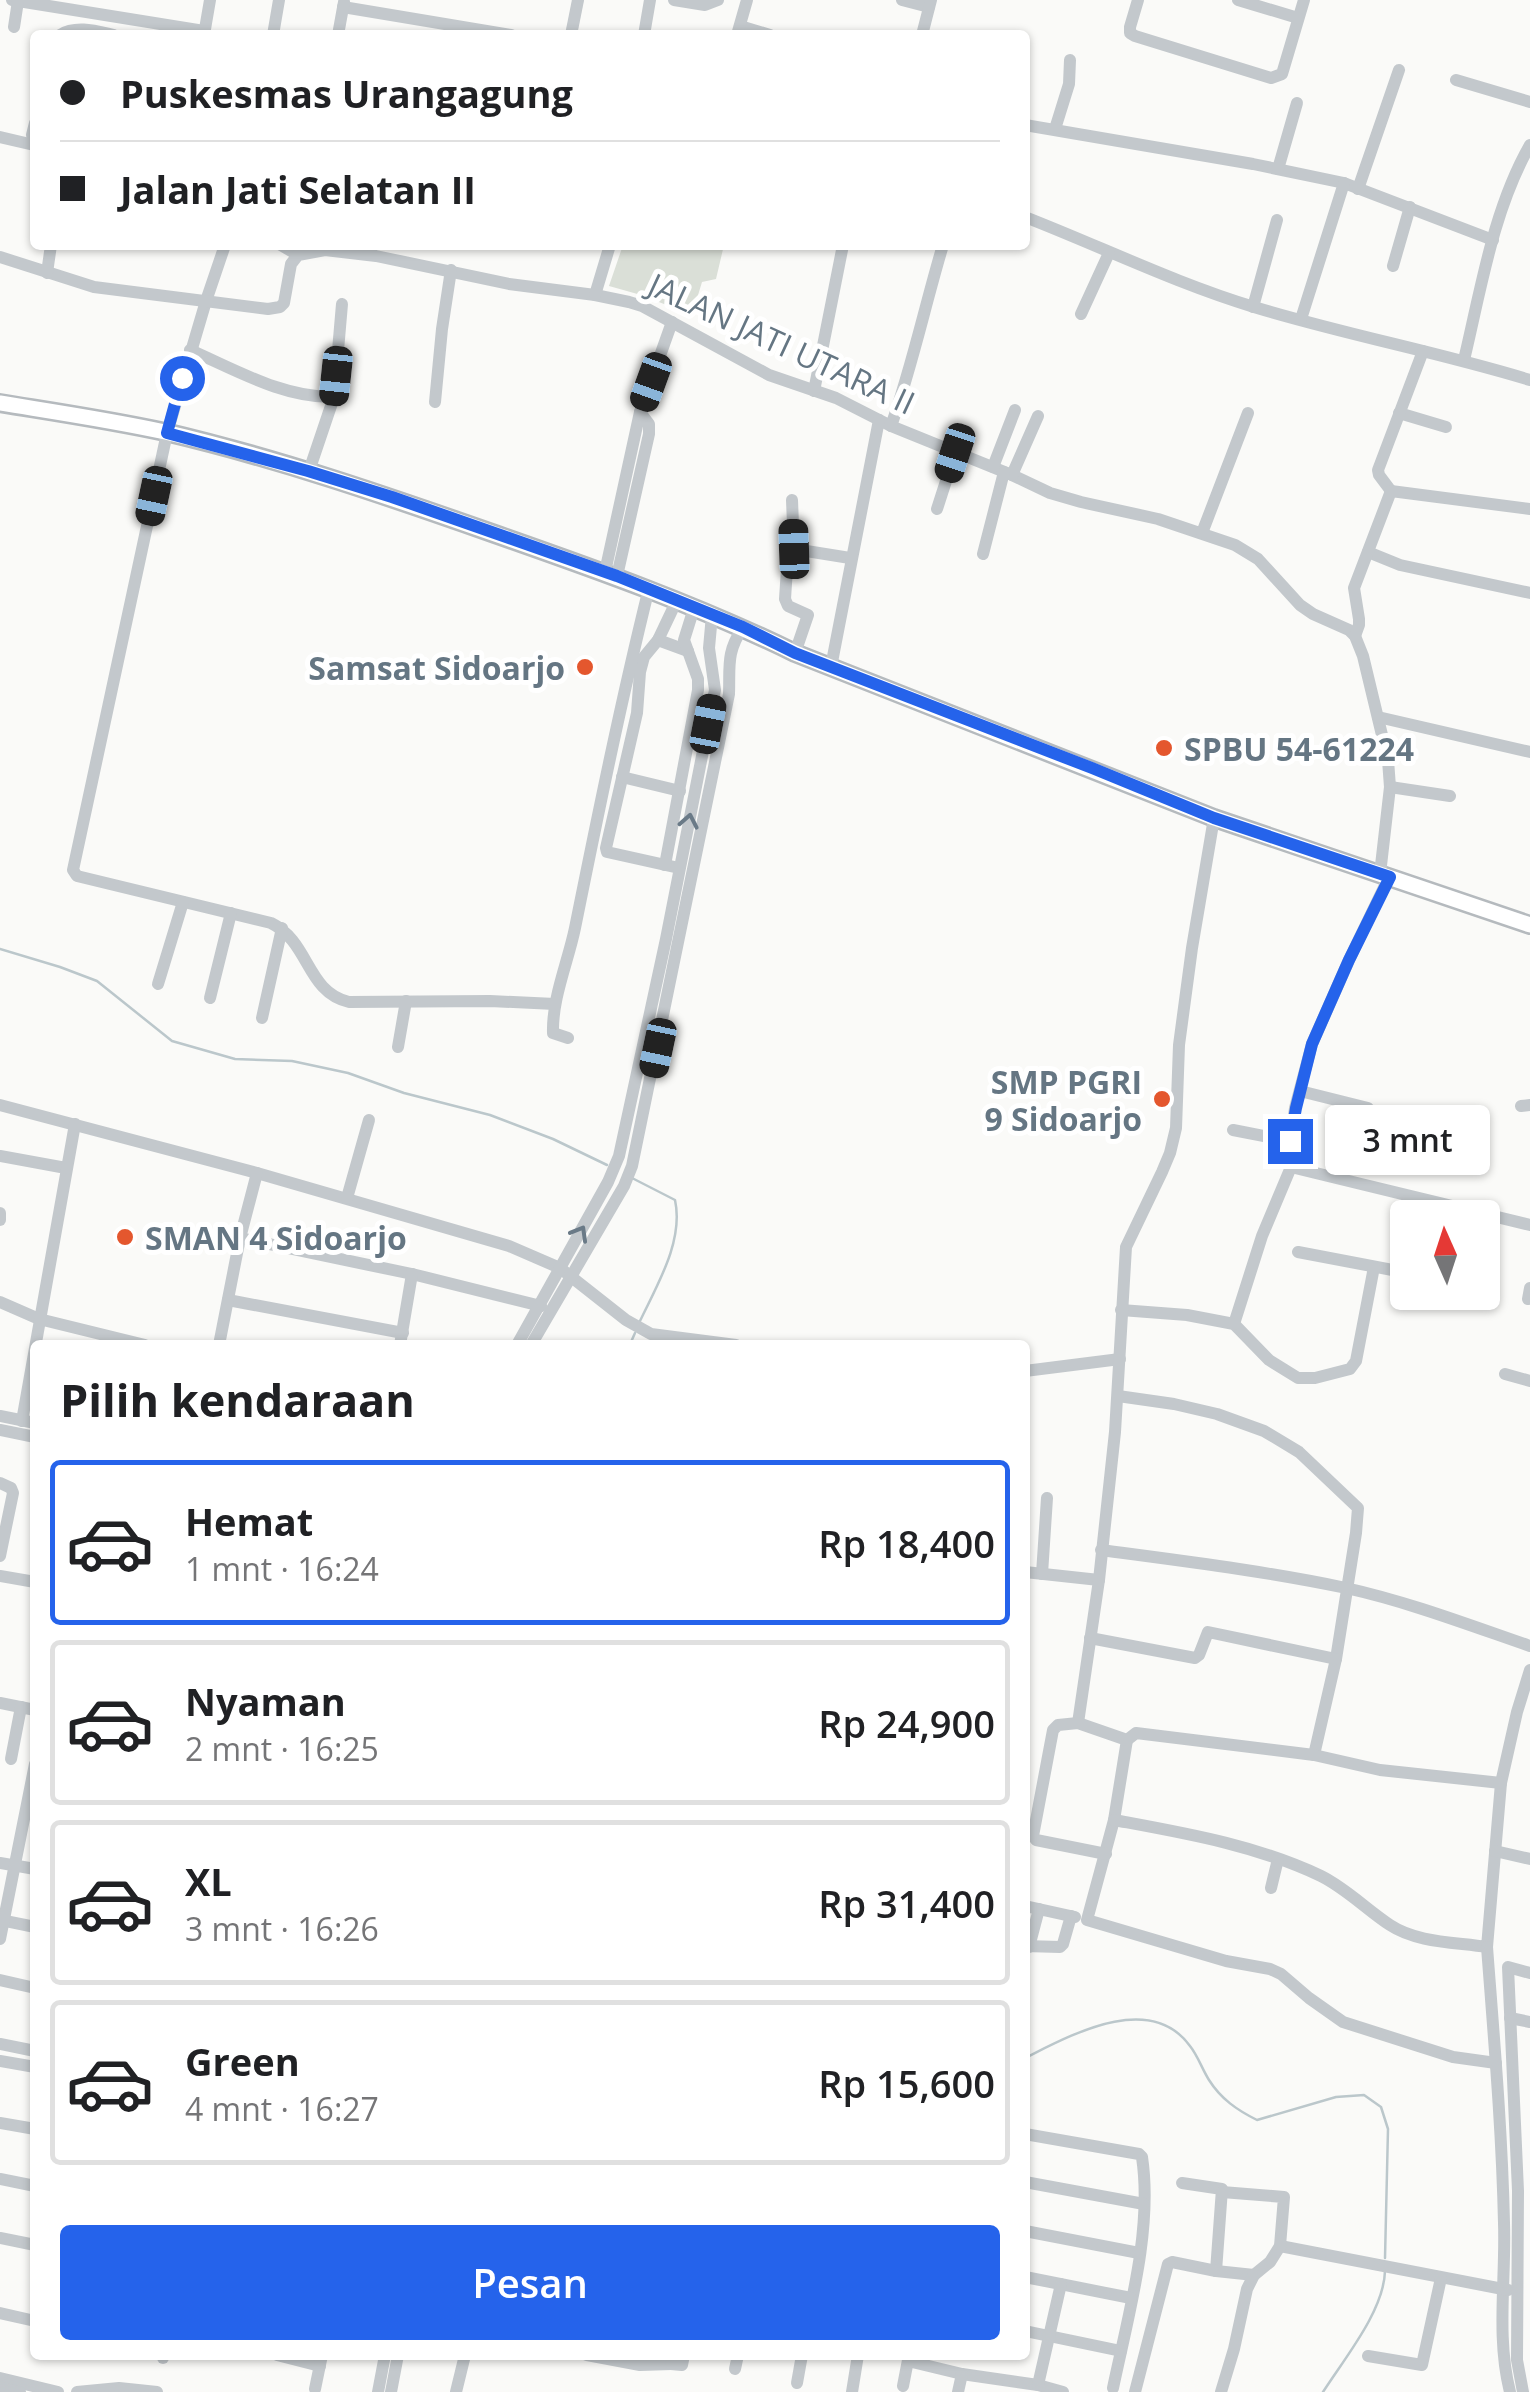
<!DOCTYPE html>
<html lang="id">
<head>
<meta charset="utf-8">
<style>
	:root { --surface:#fff; --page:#f6f6f6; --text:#202124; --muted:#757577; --line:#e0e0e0; --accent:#2563eb }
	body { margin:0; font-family:"Open Sans",sans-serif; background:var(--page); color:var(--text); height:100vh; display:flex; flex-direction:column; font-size:38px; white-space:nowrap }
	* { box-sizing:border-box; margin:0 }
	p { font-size:32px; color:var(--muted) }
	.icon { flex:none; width:55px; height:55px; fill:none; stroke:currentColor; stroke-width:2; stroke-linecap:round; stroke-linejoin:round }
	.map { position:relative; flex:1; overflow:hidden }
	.side { position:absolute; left:30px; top:1340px; width:1000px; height:1020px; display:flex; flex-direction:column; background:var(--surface); border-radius:10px; box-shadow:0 2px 8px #0004 }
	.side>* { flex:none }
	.guide { position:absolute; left:30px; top:30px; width:1000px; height:220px; border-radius:10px; box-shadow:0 2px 8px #0004; display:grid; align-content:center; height:220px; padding:0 30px; background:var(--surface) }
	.needle { width:65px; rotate:357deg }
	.fabs { position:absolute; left:1390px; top:1200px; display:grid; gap:20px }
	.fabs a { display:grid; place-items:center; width:110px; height:110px; border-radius:10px; background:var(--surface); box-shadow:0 2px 8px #0004; font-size:50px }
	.end { position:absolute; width:45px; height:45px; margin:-22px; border:12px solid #2563eb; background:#fff; box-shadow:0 0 0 5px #fff }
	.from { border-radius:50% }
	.bubble { position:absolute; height:70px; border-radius:10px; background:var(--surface); box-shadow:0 2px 8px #0004; font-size:32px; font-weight:600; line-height:70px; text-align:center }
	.car { position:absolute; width:30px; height:60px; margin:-30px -15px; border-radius:12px; box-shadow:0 0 8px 2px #0007; background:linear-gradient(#222 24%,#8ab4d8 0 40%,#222 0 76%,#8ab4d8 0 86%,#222 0) }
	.guide b { display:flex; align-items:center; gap:35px; height:95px; font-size:38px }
	.guide b+b { border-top:2px solid var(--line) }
	.guide i { width:25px; height:25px; background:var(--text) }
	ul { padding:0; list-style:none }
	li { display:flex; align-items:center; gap:30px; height:165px; margin:0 20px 15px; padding:0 10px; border:5px solid var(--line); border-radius:10px }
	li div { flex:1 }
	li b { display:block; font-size:38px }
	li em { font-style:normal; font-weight:600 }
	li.selected { border-color:var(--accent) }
	li>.icon { width:90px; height:90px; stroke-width:1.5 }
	h2 { padding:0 30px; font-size:45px; line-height:120px }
	.primary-button { display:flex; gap:20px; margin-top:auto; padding:20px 30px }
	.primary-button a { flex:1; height:115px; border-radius:10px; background:var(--accent); color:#fff; font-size:40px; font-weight:600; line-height:115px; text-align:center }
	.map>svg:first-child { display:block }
	.green { fill:#dadfd7 }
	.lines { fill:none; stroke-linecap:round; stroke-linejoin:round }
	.stream { stroke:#bbc7cb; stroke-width:2.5 }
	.major-casing { stroke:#b5babe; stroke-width:20 }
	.minor { stroke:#c3c8cc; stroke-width:12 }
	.major { stroke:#fff; stroke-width:15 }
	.oneway { stroke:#6a7a87 }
	.route { stroke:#2563eb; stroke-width:12 }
	.poi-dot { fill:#e4572e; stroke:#fff; stroke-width:4 }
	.labels { text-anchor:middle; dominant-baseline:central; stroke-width:10; stroke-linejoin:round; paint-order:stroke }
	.street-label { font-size:32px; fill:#657683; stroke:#fff }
	.poi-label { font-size:32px; font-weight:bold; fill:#657683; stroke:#fff; text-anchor:end }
</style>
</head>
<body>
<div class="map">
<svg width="1530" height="2392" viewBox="0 0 1530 2392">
	<rect width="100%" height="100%" fill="#fafaf8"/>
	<polygon class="green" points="623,245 724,245 716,279 702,282 692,315 641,295 609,286"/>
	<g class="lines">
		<g class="stream">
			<polyline points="0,949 60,967 97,981 172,1041 235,1059 292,1061 348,1073 404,1093 490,1115 553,1139 607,1165"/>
			<path d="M632 1178 675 1200C684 1241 657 1285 640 1321"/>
			<polyline points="625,1345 631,1342 635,1333"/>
			<path d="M1025 2058C1071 2035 1150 1991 1190 2046 1198 2056 1202 2069 1209 2080 1221 2099 1237 2110 1257 2120L1336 2097 1364 2095 1381 2107 1388 2129 1385 2258"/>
			<path d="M1323 2392C1344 2359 1384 2311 1385 2271"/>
		</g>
		<g class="major-casing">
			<path id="major" d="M0 403C55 412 110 420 165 432 276 458 384 495 492 533 595 569 697 605 795 653L1214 818 1530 925"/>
		</g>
		<g class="minor">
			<polyline points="12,0 204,31"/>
			<polyline points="674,0 705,5 718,0"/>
			<polyline points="902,0 929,7"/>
			<polyline points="1138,0 1130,27 1130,33 1135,36 1271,78 1282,74 1304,0"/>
			<polyline points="1238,0 1298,18"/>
			<polyline points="343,7 511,35"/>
			<polyline points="740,26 770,35"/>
			<polyline points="14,27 18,1"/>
			<path d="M60 35C76 25 96 31 114 35"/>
			<polyline points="204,35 210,0"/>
			<polyline points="273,35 279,0"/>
			<polyline points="338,35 344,2"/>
			<polyline points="571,35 578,0"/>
			<polyline points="644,35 650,0"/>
			<polyline points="737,35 747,0"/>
			<polyline points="922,35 931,0"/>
			<polyline points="1456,80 1530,102"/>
			<polyline points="35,123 32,135 35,146"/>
			<polyline points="1025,125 1253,164 1344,183 1493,240"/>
			<polyline points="1055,129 1069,84 1070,60"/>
			<polyline points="0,137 34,145"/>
			<polyline points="1278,169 1297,103"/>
			<polyline points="1358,189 1399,70"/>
			<path d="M1025 217C1102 247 1175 283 1254 307 1346 335 1439 352 1530 380"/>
			<path d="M225 245 206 301 167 433 73 870 77 876 271 923C310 942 306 992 349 1002L490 1001 555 1004"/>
			<polyline points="281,245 298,255"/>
			<polyline points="0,257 94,287 268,309 280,307 284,303 291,264 298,255 325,250 376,256 509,284 595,295 629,302 642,306 769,375 836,398 891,426 1012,475 1050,493 1081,502 1158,519 1235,545 1258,559 1300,605 1313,614 1349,630 1355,636 1363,656 1388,760 1390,787 1380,874"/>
			<polyline points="1393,266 1410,207"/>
			<polyline points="47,273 51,245"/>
			<polyline points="595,295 610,245"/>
			<polyline points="1253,307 1277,220"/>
			<polyline points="1081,314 1109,253"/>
			<polyline points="1301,319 1344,183"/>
			<path d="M190 350C236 370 283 398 334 397"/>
			<path d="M1464 360C1481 289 1493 210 1530 145"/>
			<polyline points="814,391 843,245"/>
			<polyline points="435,402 442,329 451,270"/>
			<polyline points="1399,413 1446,427"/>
			<path d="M891 426C912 367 925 305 943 245"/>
			<polyline points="993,467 1015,410"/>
			<polyline points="309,471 334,397 342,304"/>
			<polyline points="1012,475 1038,416"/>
			<polyline points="1391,491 1379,475 1378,470 1423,351"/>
			<polyline points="792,500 794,549 788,553 785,599 788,606 808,615 795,653"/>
			<polyline points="937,509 955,453"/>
			<polyline points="1202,533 1248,413"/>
			<polyline points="794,549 850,558"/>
			<polyline points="1368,552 1400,565 1530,593"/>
			<polyline points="983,554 1004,472"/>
			<polyline points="605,572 640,412 672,322"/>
			<polyline points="617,576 649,434 649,424 640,412"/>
			<polyline points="677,600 658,640 644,657 640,672 637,713 606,848 607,852 679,868"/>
			<polyline points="1355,636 1359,625 1359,619 1354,588 1391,491 1530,509"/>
			<polyline points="658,640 688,651"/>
			<polyline points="831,667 879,420"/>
			<polyline points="1378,717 1530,752"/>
			<polyline points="622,777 680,791"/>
			<polyline points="1390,787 1450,796"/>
			<polyline points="665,865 698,690 698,679 684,640 694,608"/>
			<polyline points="158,984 183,902"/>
			<polyline points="210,998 231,913"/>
			<polyline points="262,1018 282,928"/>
			<path d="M568 1038 553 1033C552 998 568 962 575 928 598 814 621 701 649 588"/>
			<polyline points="398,1047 406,1001"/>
			<polyline points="1300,1091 1368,1108"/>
			<polyline points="0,1105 257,1173 509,1246 560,1268 626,1320 651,1334 736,1345"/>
			<polyline points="1521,1106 1530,1105"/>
			<polyline points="1233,1130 1290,1141"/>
			<polyline points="0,1156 66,1168"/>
			<polyline points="1291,1167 1287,1164 1295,1108 1312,1044 1349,960 1389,877"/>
			<polyline points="1291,1167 1530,1225"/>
			<polyline points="347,1198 369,1120"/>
			<polyline points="0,1213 0,1220"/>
			<polyline points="240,1238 412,1274 541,1306"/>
			<polyline points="1298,1252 1408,1273"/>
			<polyline points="1528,1299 1530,1288"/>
			<polyline points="228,1300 403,1333"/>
			<polyline points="0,1302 39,1319 145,1345"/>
			<polyline points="1121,1310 1187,1315 1234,1324 1269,1360 1298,1378 1315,1378 1350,1369 1356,1361 1374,1267"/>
			<polyline points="1234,1324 1262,1236 1291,1167"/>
			<polyline points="219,1345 240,1238 257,1173"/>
			<polyline points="400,1345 412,1274"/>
			<polyline points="517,1345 608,1182 619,1156 666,939 715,690 709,648 712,615"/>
			<path d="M531 1345 624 1186 632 1166 729 694C730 665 726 653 743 627"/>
			<polyline points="1025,1371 1120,1359"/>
			<polyline points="1505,1374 1530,1381"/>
			<polyline points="1118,1396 1174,1404 1217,1414 1264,1431 1299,1452 1358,1508 1356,1533 1336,1659 1314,1755"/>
			<polyline points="0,1416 35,1423"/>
			<polyline points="22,1421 75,1124"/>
			<polyline points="0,1430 35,1437"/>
			<polyline points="0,1483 11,1488 13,1493 0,1556"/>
			<path d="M1101 1550C1183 1561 1265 1571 1346 1588 1409 1602 1469 1625 1530 1646"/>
			<polyline points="1025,1572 1099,1580"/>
			<polyline points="1042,1574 1047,1498"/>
			<polyline points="0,1576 35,1582"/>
			<polyline points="1090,1638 1195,1658 1199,1655 1208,1632 1336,1659"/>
			<polyline points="0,1703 35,1710"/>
			<polyline points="1078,1723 1099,1580 1115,1432 1126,1247 1162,1172 1170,1153 1176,1128 1179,1045 1192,948 1214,818"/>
			<polyline points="1127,1740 1114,1820 1087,1920 1226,1961 1270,1969 1281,1974 1309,1998 1343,2022 1453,2057 1496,2063"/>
			<polyline points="11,1759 21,1707"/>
			<path d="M1114 1820C1184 1833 1256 1845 1321 1876 1347 1889 1367 1910 1390 1925 1417 1943 1456 1942 1487 1947L1501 1783 1517 1712 1530 1670"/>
			<polyline points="1495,1851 1530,1859"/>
			<polyline points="1106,1854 1036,1840 1033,1836 1053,1730 1058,1725 1078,1723 1127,1740 1136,1733 1314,1755 1380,1770 1501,1783"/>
			<polyline points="0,1863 35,1869"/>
			<polyline points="1271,1888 1278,1859"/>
			<polyline points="1025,1906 1075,1917"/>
			<polyline points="0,1920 35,1927"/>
			<polyline points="0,1939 35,1764"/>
			<polyline points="1025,1946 1060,1947 1063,1944 1071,1916"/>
			<polyline points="1029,1947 1039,1909"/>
			<path d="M1487 1947C1494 2039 1502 2131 1504 2223 1506 2279 1496 2337 1510 2392"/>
			<polyline points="0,1980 35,1988"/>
			<polyline points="1510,2018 1530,2022"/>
			<polyline points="0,2044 35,2051"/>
			<polyline points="0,2061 35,2067"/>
			<polyline points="0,2123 35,2129"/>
			<path d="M1025 2134 1139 2154 1142 2157C1153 2230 1128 2316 1113 2388"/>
			<polyline points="0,2179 35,2186"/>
			<polyline points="1025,2182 1144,2204"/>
			<polyline points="1182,2183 1222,2189 1216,2271"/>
			<polyline points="1025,2231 1139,2253"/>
			<polyline points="0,2238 35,2245"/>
			<polyline points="1280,2246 1508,2290"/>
			<polyline points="1025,2277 1131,2298"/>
			<polyline points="0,2313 35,2321"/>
			<polyline points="1025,2331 1121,2351"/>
			<polyline points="277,2355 320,2366"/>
			<polyline points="587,2355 640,2365 671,2364"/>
			<polyline points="672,2355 671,2364 682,2365 684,2355"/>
			<polyline points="1368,2356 1422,2365 1441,2278"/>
			<polyline points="163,2358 163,2355"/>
			<polyline points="908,2361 962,2374 1038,2385 1063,2392"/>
			<polyline points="735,2369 738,2355"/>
			<polyline points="0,2378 58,2392"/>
			<polyline points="797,2383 802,2355"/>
			<polyline points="1038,2385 1061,2284"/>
			<polyline points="903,2386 909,2355"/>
			<polyline points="0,2387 20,2392"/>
			<polyline points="315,2389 322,2355"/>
			<polyline points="77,2392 119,2388 157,2392"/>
			<polyline points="378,2392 385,2355"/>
			<polyline points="391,2392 398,2355"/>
			<polyline points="456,2392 465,2355"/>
			<polyline points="852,2392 858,2355"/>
			<polyline points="958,2392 962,2374"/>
			<polyline points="1135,2392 1168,2264 1172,2262 1216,2271 1254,2275"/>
			<polyline points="1221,2392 1234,2349 1247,2289 1254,2275 1270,2262 1280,2246 1284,2197 1222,2192"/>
			<polyline points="1523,2392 1517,2360 1518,2191 1508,1967 1530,1973"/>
		</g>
		<use href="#major" class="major"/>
	</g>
	<defs><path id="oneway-chevron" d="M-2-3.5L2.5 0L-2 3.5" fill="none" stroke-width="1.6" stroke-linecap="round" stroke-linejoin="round" transform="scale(2.5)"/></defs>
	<g class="oneway">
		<use href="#oneway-chevron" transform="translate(689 821) rotate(-79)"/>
		<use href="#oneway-chevron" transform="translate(580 1233) rotate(-60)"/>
	</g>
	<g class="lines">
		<polyline class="route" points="182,378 167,433 308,471 392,497 617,576 743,627 795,653 1092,768 1214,818 1390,877 1349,960 1312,1044 1296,1108 1290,1141"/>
	</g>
	<g class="poi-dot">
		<circle cx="585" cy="667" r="10"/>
		<circle cx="1164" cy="748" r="10"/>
		<circle cx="1162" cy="1099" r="10"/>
		<circle cx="125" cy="1237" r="10"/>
	</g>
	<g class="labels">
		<g class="street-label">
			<text transform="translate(782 343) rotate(25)">JALAN JATI UTARA II</text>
		</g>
		<g class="poi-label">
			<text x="565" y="667">Samsat Sidoarjo</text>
			<text x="1184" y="748" text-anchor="start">SPBU 54-61224</text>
			<text x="1142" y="1081">SMP PGRI<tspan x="1142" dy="37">9 Sidoarjo</tspan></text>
			<text x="145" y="1237" text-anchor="start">SMAN 4 Sidoarjo</text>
		</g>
	</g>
</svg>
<div class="fabs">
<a><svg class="needle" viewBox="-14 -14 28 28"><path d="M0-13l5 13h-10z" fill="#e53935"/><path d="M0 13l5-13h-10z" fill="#757577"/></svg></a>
</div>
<i class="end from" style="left:182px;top:378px"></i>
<i class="end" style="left:1290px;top:1141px"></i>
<div class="bubble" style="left:1325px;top:1105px;width:165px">3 mnt</div>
<i class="car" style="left:336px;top:376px;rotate:186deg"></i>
<i class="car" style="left:651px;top:382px;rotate:200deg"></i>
<i class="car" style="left:955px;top:453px;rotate:198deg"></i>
<i class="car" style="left:154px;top:496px;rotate:192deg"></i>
<i class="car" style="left:794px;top:549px;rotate:358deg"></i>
<i class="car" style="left:708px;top:724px;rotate:11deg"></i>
<i class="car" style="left:658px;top:1048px;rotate:192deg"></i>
<div class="guide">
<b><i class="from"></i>Puskesmas Urangagung</b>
<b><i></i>Jalan Jati Selatan II</b>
</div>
<section class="side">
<h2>Pilih kendaraan</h2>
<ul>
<li class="selected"><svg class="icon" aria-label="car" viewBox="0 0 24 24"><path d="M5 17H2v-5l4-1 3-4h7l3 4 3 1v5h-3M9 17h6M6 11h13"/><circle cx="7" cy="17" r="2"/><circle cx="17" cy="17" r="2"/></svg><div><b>Hemat</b><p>1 mnt · 16:24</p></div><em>Rp 18,400</em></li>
<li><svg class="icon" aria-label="car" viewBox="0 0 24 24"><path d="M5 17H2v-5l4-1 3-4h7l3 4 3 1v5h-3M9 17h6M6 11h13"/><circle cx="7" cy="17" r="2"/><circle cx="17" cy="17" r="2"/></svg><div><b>Nyaman</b><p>2 mnt · 16:25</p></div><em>Rp 24,900</em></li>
<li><svg class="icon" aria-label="car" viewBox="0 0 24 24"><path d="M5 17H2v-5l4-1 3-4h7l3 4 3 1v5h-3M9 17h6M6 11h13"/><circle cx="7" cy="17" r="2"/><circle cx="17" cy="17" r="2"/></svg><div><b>XL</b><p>3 mnt · 16:26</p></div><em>Rp 31,400</em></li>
<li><svg class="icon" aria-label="car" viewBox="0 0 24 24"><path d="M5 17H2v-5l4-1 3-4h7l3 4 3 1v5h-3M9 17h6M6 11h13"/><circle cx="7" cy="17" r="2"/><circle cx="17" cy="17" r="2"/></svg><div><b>Green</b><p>4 mnt · 16:27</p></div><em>Rp 15,600</em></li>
</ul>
<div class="primary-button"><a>Pesan</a></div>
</section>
</div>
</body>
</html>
